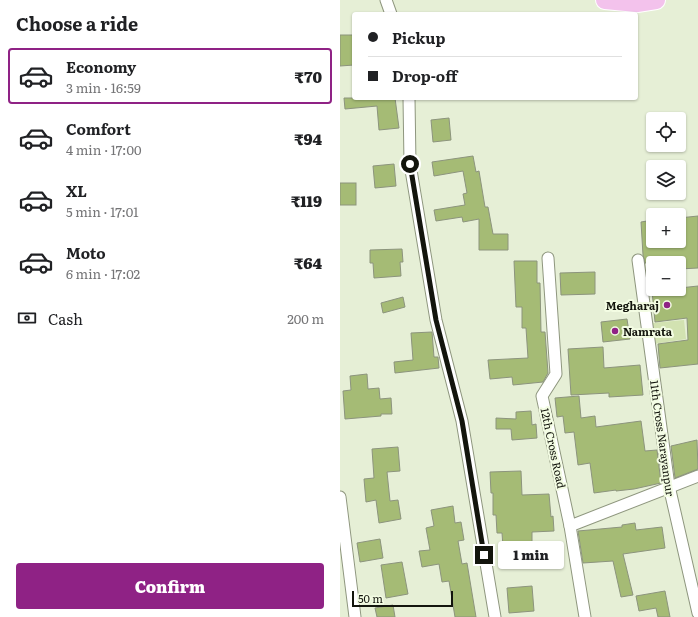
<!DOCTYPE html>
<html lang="en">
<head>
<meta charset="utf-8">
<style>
	:root { --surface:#fff; --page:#f2f2f2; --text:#202124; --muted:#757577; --line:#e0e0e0; --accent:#8f2285 }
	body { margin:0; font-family:Literata,serif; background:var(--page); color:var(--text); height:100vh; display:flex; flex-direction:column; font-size:15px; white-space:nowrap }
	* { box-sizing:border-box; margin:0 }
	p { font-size:13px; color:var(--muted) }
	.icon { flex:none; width:22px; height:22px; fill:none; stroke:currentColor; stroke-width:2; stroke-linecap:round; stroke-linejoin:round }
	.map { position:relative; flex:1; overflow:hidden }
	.side { display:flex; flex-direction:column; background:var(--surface); width:340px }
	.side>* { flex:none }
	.guide { position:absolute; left:12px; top:12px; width:286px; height:88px; border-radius:4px; box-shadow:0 1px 3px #0004; display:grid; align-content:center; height:88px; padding:0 16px; background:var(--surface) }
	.buttons { position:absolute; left:306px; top:112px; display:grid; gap:8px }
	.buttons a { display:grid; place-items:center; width:40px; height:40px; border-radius:4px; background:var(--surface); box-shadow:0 1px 3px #0004; font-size:20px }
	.scale { position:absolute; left:12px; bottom:10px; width:101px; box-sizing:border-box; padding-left:4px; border:2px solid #13150d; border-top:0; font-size:11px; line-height:14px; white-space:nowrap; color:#13150d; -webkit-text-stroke:3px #f3fce3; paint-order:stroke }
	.end { position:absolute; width:18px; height:18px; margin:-9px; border:5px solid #13150d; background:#fff; box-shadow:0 0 0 2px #fff }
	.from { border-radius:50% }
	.bubble { position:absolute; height:28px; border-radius:4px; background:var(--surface); box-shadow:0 1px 3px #0004; font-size:13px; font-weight:800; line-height:28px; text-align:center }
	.guide b { display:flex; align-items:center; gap:14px; height:38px; font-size:15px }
	.guide b+b { border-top:1px solid var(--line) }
	.guide i { width:10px; height:10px; background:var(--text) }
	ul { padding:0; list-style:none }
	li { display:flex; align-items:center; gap:12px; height:56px; margin:0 8px 6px; padding:0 8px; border:2px solid transparent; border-radius:4px }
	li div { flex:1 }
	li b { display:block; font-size:15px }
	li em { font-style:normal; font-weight:800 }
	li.selected { border-color:var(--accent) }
	li>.icon { width:36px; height:36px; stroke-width:1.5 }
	h2 { padding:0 16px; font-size:18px; line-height:48px }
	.pay { display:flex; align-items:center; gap:10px; height:44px; padding:0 16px; font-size:15px }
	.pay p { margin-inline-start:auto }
	.action { display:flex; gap:8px; margin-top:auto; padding:8px 16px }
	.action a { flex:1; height:46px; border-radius:4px; background:var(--accent); color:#fff; font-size:16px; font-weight:800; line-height:46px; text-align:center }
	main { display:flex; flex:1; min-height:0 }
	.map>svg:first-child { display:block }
	.green { fill:#d2e2b1 }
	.building { fill:#a5bb75; stroke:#8c947d }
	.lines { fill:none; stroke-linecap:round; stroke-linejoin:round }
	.minor-casing { stroke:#8e967e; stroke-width:13 }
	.primary-casing { stroke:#fff; stroke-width:20 }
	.minor { stroke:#fff; stroke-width:11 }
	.primary { stroke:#f3c2ec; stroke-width:18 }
	.route { stroke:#13150d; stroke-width:5 }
	.poi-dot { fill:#8f2285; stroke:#f3fce3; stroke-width:1.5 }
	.labels { text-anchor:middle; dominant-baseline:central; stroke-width:4; stroke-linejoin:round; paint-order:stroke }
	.poi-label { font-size:11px; font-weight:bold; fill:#13150d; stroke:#f3fce3; text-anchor:end }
	.street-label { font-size:11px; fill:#13150d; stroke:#f3fce3 }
</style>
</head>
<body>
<main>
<section class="side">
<h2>Choose a ride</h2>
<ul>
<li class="selected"><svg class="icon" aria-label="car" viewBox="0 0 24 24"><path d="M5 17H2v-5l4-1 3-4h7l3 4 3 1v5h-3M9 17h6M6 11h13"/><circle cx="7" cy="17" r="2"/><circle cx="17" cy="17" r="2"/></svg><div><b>Economy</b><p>3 min · 16:59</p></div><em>₹70</em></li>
<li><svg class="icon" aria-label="car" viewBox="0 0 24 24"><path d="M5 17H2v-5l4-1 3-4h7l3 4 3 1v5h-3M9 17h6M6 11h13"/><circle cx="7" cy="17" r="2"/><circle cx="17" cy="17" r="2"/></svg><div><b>Comfort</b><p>4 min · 17:00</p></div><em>₹94</em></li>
<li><svg class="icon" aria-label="car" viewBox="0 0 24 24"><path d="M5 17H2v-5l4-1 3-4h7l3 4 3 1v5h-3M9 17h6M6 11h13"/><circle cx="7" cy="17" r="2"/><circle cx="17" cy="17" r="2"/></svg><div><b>XL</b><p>5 min · 17:01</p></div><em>₹119</em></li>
<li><svg class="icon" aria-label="car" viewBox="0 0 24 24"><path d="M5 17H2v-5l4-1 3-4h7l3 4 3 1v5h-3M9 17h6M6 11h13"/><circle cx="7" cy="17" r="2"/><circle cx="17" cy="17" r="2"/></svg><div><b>Moto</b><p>6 min · 17:02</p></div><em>₹64</em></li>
</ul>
<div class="pay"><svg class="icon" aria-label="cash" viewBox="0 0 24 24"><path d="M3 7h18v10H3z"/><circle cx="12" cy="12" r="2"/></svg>Cash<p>200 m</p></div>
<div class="action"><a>Confirm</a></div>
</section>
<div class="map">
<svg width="358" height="617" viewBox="0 0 358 617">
	<rect width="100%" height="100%" fill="#e6efd6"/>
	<polygon class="green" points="344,320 346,339 314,344 312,323"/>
	<g class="building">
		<polygon points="0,35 14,35 14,65 0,66"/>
		<polygon points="4,98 55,98 59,128 39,130 37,106 5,109"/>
		<polygon points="109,118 111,140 93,142 91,120"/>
		<polygon points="133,156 136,172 139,171 145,207 148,207 153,234 168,234 168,250 139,250 139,219 123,222 122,217 96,221 94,210 125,205 123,194 127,193 123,171 94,176 92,162"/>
		<polygon points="54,164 56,186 35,188 33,166"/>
		<rect x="0" y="183" width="16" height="22"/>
		<polygon points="358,216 358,268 339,269 339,263 305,263 303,255 301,222 313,220 313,241 339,241 339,218"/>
		<polygon points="62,249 63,262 60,262 61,276 34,278 33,263 30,263 30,250"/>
		<polygon points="174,261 197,261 197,283 200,283 201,332 205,332 208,373 203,382 173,385 172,377 150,379 148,360 188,358 186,328 182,328 182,307 176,307"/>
		<polygon points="255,272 255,294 221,295 220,273"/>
		<polygon points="358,286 358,364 320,368 318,344 348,340 347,318 315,322 312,291"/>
		<polygon points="63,297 65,307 43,313 41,303"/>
		<polygon points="287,319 290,339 263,342 261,322"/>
		<polygon points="92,332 94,357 98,357 99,368 55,373 54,362 73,360 71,333"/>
		<polygon points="263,347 264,368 300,365 303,395 269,397 269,393 231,395 228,349"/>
		<polygon points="27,374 28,389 39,388 40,399 51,398 52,414 41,414 41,416 5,419 3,391 11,390 10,376"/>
		<polygon points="239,396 241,418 255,416 256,427 301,421 305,451 317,450 321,483 294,489 276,491 276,490 254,493 250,463 238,465 234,432 225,433 223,416 217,417 215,398"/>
		<polygon points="191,411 192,425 196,424 197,438 172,440 171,429 156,429 156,418 176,419 176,412"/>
		<polygon points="357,440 358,469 335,478 331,446"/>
		<polygon points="58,447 60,471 47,472 50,501 58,500 61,519 39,523 36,500 26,502 24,479 34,478 32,449"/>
		<polygon points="181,471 182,495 209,494 211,517 213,516 214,531 192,532 192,545 163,547 162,533 157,533 156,515 153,515 153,493 151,493 150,472"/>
		<polygon points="113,506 115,523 121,522 124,540 118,541 122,564 127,563 136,617 115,617 109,581 102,582 99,564 82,567 79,551 90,550 86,528 94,526 91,510"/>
		<polygon points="295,523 296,530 322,527 325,548 283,554 293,595 281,597 273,561 243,563 238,531 282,527 282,525"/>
		<polygon points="40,539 43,558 20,562 17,543"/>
		<polygon points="62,562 68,594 46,598 41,565"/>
		<polygon points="192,586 194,611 169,613 167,588"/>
		<polygon points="325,591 330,617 318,617 316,608 299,611 296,596"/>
		<polygon points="53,605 55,617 37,617 35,608"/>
	</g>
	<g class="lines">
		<g class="minor-casing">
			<g id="minor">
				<polyline points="46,0 51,14"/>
				<polyline points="69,98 70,164 96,320 122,421 155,617"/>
				<polyline points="208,258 216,374 202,396 230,526 245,617"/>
				<polyline points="298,260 329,486 358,613"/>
				<polyline points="0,497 15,617"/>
				<polyline points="230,526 358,476"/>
			</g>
		</g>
		<g class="primary-casing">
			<polyline id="primary" points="265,0 297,3 316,0"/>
		</g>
		<use href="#minor" class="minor"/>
		<use href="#primary" class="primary"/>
	</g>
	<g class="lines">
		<polyline class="route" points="70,164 96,320 122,421 144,555"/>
	</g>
	<g class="poi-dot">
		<circle cx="327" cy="305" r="4"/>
		<circle cx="275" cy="331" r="4"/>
	</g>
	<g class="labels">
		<g class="poi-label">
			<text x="319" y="305">Megharaj</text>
			<text x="283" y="331" text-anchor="start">Namrata</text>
		</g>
		<g class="street-label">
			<text transform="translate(323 438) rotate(82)">11th Cross Narayanpur</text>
			<text transform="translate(214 448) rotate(78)">12th Cross Road</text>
		</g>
	</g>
</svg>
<div class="buttons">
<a><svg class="icon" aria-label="locate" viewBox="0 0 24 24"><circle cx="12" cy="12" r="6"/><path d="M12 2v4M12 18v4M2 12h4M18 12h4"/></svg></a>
<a><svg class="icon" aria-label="layers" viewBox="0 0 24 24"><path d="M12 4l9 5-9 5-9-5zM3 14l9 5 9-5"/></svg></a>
<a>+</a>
<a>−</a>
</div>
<div class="scale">50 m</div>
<i class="end from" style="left:70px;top:164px"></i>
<i class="end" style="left:144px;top:555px"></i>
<div class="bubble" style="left:158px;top:541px;width:66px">1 min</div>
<div class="guide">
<b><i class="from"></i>Pickup</b>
<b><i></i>Drop-off</b>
</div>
</div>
</main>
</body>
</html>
